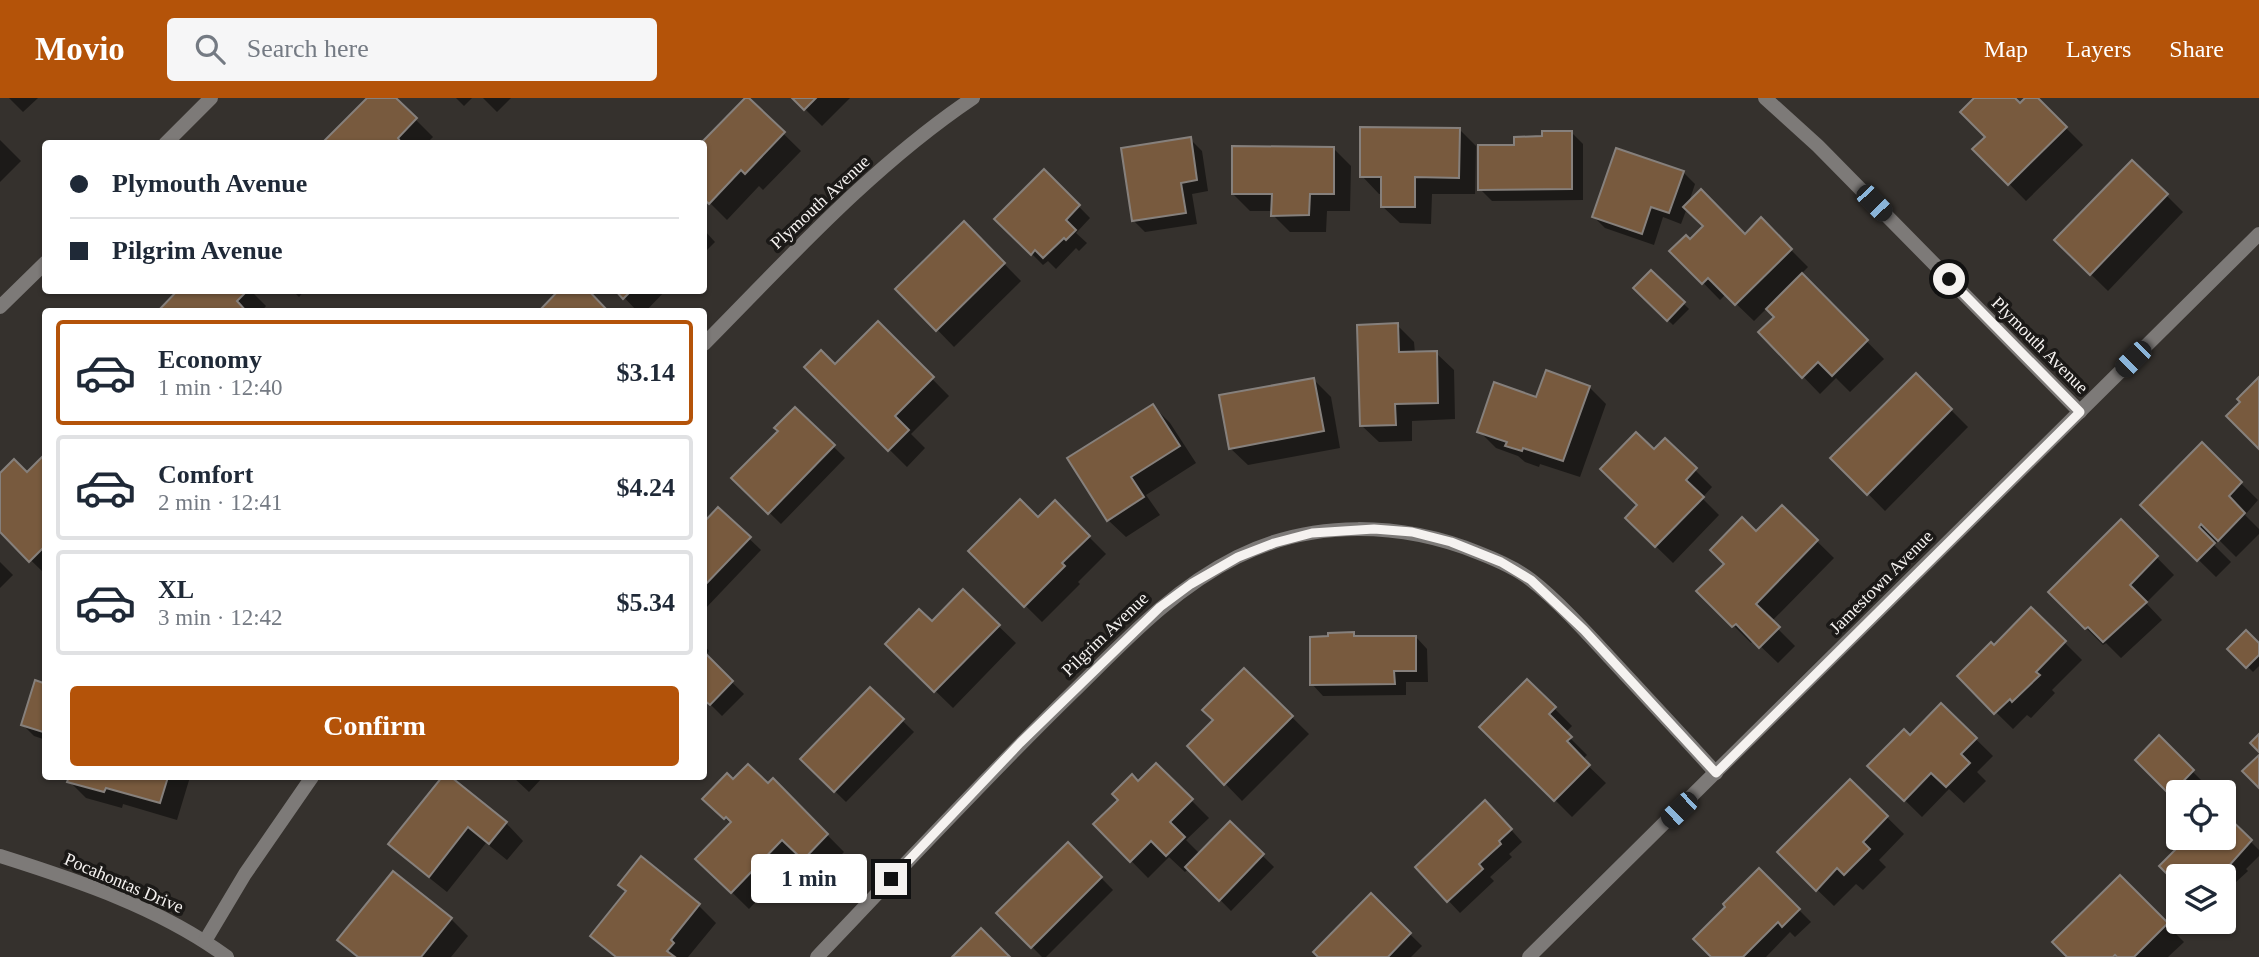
<!DOCTYPE html>
<html lang="en">
<head>
<meta charset="utf-8">
<style>
	:root { --surface:#fff; --page:#f6f6f7; --text:#1f2937; --muted:#747a83; --line:#e0e1e3; --accent:#b45309 }
	body { margin:0; font-family:"Times New Roman",serif; background:var(--page); color:var(--text); height:100vh; display:flex; flex-direction:column; font-size:26px; white-space:nowrap }
	* { box-sizing:border-box; margin:0 }
	p { font-size:23px; color:var(--muted) }
	.icon { flex:none; width:38px; height:38px; fill:none; stroke:currentColor; stroke-width:2; stroke-linecap:round; stroke-linejoin:round }
	.map { position:relative; flex:1; overflow:hidden }
	.sheet { position:absolute; left:42px; top:210px; width:665px; height:472px; display:flex; flex-direction:column; background:var(--surface); border-radius:7px; box-shadow:0 2px 5px #0004 }
	.sheet>* { flex:none }
	.banner { position:absolute; left:42px; top:42px; width:665px; height:154px; border-radius:7px; box-shadow:0 2px 5px #0004; display:grid; align-content:center; height:154px; padding:0 28px; background:var(--surface) }
	.tools { position:absolute; left:2166px; top:682px; display:grid; gap:14px }
	.tools a { display:grid; place-items:center; width:70px; height:70px; border-radius:7px; background:var(--surface); box-shadow:0 2px 5px #0004; font-size:35px }
	.end { position:absolute; width:32px; height:32px; margin:-16px; border:9px solid #f5f2f0; background:#111; box-shadow:0 0 0 4px #111 }
	.from { border-radius:50% }
	.bubble { position:absolute; height:49px; border-radius:7px; background:var(--surface); box-shadow:0 2px 5px #0004; font-size:23px; font-weight:700; line-height:49px; text-align:center }
	.car { position:absolute; width:21px; height:42px; margin:-21px -10px; border-radius:9px; box-shadow:0 0 5px 2px #0007; background:linear-gradient(#222 24%,#8ab4d8 0 40%,#222 0 76%,#8ab4d8 0 86%,#222 0) }
	.banner b { display:flex; align-items:center; gap:24px; height:66px; font-size:26px }
	.banner b+b { border-top:2px solid var(--line) }
	.banner i { width:18px; height:18px; background:var(--text) }
	ul { padding:12px 0 0; list-style:none }
	li { display:flex; align-items:center; gap:21px; height:105px; margin:0 14px 10px; padding:0 14px; border:4px solid var(--line); border-radius:7px }
	li div { flex:1 }
	li b { display:block; font-size:26px }
	li em { font-style:normal; font-weight:700 }
	li.active { border-color:var(--accent) }
	li>.icon { width:63px; height:63px; stroke-width:1.5 }
	.cta { display:flex; gap:14px; margin-top:auto; padding:14px 28px }
	.cta a { flex:1; height:80px; border-radius:7px; background:var(--accent); color:#fff; font-size:28px; font-weight:700; line-height:80px; text-align:center }
	header { display:flex; align-items:center; gap:42px; box-sizing:border-box; height:98px; padding:0 35px; background:var(--accent); color:#fff }
	header strong { font-size:33px }
	nav { display:flex; gap:38px; margin-inline-start:auto; font-size:24px }
	.search { width:490px; height:63px; background:var(--page); display:flex; align-items:center; gap:18px; box-sizing:border-box; padding:0 24px; border-radius:7px; color:var(--muted); font-size:26px }
	.map>svg:first-child { display:block }
	.shadow { fill:#0007 }
	.building { fill:#785a3e; stroke:#86807c; stroke-width:2 }
	.lines { fill:none; stroke-linecap:round; stroke-linejoin:round }
	.street { stroke:#7d7a78; stroke-width:14 }
	.route { stroke:#f5f2f0; stroke-width:9 }
	.labels { text-anchor:middle; dominant-baseline:central; stroke-width:7; stroke-linejoin:round; paint-order:stroke }
	.street-label { font-size:18px; fill:#f5f2f0; stroke:#1b1917 }
</style>
</head>
<body>
<header>
<strong>Movio</strong>
<div class="search"><svg class="icon" aria-label="search" viewBox="0 0 24 24"><circle cx="10" cy="10" r="6"/><path d="M15 15l6 6"/></svg>Search here</div>
<nav><a>Map</a><a>Layers</a><a>Share</a></nav>
</header>
<div class="map">
<svg width="2259" height="859" viewBox="0 0 2259 859">
	<rect width="100%" height="100%" fill="#35312d"/>
	<g class="shadow">
		<polygon points="9,0 38,0 23,14"/>
		<polygon points="369,0 394,0 433,39 426,46 325,45"/>
		<polygon points="456,0 472,0 464,8"/>
		<polygon points="483,0 511,0 497,14"/>
		<polygon points="747,0 801,53 763,92 759,88 727,122 704,99 704,46"/>
		<polygon points="794,0 850,0 822,28"/>
		<polygon points="1976,0 2013,0 2020,7 2027,0 2036,0 2083,47 2026,103 1975,51 1987,39"/>
		<polygon points="1459,31 1476,48 1475,96 1432,96 1431,126 1400,125 1382,108 1383,96 1379,96 1362,78"/>
		<polygon points="1571,34 1583,46 1583,102 1492,103 1480,91 1516,49"/>
		<polygon points="1190,41 1202,53 1208,93 1192,96 1197,126 1145,134 1133,122"/>
		<polygon points="0,42 21,63 0,84"/>
		<polygon points="1333,50 1351,68 1350,113 1327,113 1326,134 1290,134 1273,117 1273,113 1250,113 1233,96"/>
		<polygon points="1044,73 1090,120 1076,135 1087,145 1079,153 1076,150 1056,171 1048,163 1043,167 997,121"/>
		<polygon points="1683,74 1695,86 1688,107 1745,138 1761,122 1808,169 1801,176 1884,261 1850,294 1836,280 1820,296 1760,234 1776,219 1767,210 1754,223 1726,196 1720,202 1672,153 1690,143 1705,128 1687,110 1681,126 1663,119 1654,147 1605,130 1594,119"/>
		<polygon points="2166,97 2183,114 2108,193 2057,143"/>
		<polygon points="964,125 1021,183 954,249 898,191"/>
		<polygon points="704,132 715,144 704,155"/>
		<polygon points="1651,174 1689,211 1673,227 1635,190"/>
		<polygon points="180,192 250,192 266,208 261,214 159,214"/>
		<polygon points="292,192 305,192 299,199"/>
		<polygon points="617,192 666,192 645,214 638,214"/>
		<polygon points="878,226 949,298 911,336 925,350 907,369 806,269 835,268"/>
		<polygon points="1397,227 1414,244 1415,256 1436,255 1454,272 1455,321 1412,323 1412,343 1379,344 1361,327"/>
		<polygon points="1916,277 1968,329 1885,413 1833,360"/>
		<polygon points="1313,281 1331,299 1340,350 1248,367 1230,350"/>
		<polygon points="1589,289 1606,306 1580,379 1540,366 1539,369 1525,364 1518,358 1496,350 1479,333 1537,302"/>
		<polygon points="1153,308 1170,325 1196,365 1146,397 1160,417 1126,439 1108,422"/>
		<polygon points="795,311 845,360 781,426 734,380 780,333"/>
		<polygon points="1665,342 1712,389 1702,400 1719,417 1673,465 1627,420 1640,407 1654,354"/>
		<polygon points="2202,347 2258,402 2245,417 2259,431 2259,436 2236,459 2219,442 2214,447 2231,464 2216,479 2143,407"/>
		<polygon points="46,357 46,477 0,432 0,378 27,376"/>
		<polygon points="1055,405 1106,456 1078,484 1080,486 1042,524 970,453 1038,421"/>
		<polygon points="1782,409 1834,460 1771,524 1795,548 1778,565 1754,542 1751,545 1699,493"/>
		<polygon points="718,411 761,452 704,512 704,426"/>
		<polygon points="2121,423 2174,477 2146,505 2162,522 2121,560 2106,545 2103,547 2050,494"/>
		<polygon points="0,464 13,477 0,490"/>
		<polygon points="963,494 1016,545 953,610 887,546 932,526"/>
		<polygon points="2031,511 2082,562 2052,592 2055,595 2031,620 2027,617 2013,631 1959,578 1994,549"/>
		<polygon points="1354,536 1358,540 1416,539 1427,551 1428,584 1406,584 1406,597 1323,598 1312,586"/>
		<polygon points="704,547 709,553 705,558 744,596 722,618 704,600"/>
		<polygon points="2259,548 2259,568 2253,574 2230,551"/>
		<polygon points="1244,572 1309,636 1242,703 1189,648 1215,622"/>
		<polygon points="1527,583 1572,628 1565,635 1587,657 1582,662 1606,685 1572,719 1482,629"/>
		<polygon points="46,588 46,642 34,638 23,627"/>
		<polygon points="870,591 914,634 846,704 802,661"/>
		<polygon points="1942,608 1993,658 1977,674 1986,683 1964,705 1949,691 1922,719 1870,668 1911,640"/>
		<polygon points="2159,640 2204,685 2195,695 2179,695 2179,703 2138,662"/>
		<polygon points="1156,667 1209,720 1186,742 1200,756 1230,726 1274,769 1231,813 1189,770 1185,774 1169,759 1148,780 1096,727"/>
		<polygon points="71,679 190,679 177,722 123,706 122,710 86,700 69,683"/>
		<polygon points="444,679 448,679 506,725 523,743 507,762 486,745 447,794 408,763 391,746"/>
		<polygon points="513,679 543,679 529,694"/>
		<polygon points="773,682 844,754 821,778 800,757 749,811 698,761 731,726 705,701 733,684 768,688"/>
		<polygon points="1850,683 1904,736 1879,762 1886,769 1863,792 1856,786 1834,808 1779,755"/>
		<polygon points="1497,716 1522,744 1509,756 1512,759 1490,779 1494,783 1460,815 1417,769"/>
		<polygon points="2224,717 2259,752 2259,758 2246,771 2248,773 2224,795 2224,779 2179,779 2162,768 2224,740"/>
		<polygon points="1068,746 1113,792 1046,859 1042,859 999,815"/>
		<polygon points="641,761 699,808 716,825 688,859 615,859 593,838 628,794"/>
		<polygon points="1759,772 1811,824 1795,839 1790,834 1766,859 1713,859 1696,841"/>
		<polygon points="2120,780 2184,844 2168,859 2069,859 2054,844"/>
		<polygon points="1371,798 1422,848 1411,859 1321,859 1316,854"/>
		<polygon points="451,821 468,838 451,859 357,859 339,842"/>
	</g>
	<g class="building">
		<polygon points="367,0 396,0 417,20 398,40 402,46 322,45"/>
		<polygon points="745,0 749,0 785,34 745,76 741,72 709,106 704,101 704,46 700,46"/>
		<polygon points="792,0 816,0 804,12"/>
		<polygon points="1974,0 2015,0 2020,5 2025,0 2038,0 2067,29 2008,87 1972,51 1985,39 1960,14"/>
		<polygon points="1360,29 1460,30 1459,80 1415,79 1415,109 1381,109 1381,79 1360,79"/>
		<polygon points="1542,33 1572,33 1572,91 1478,92 1478,47 1514,47 1514,39 1542,38"/>
		<polygon points="1191,39 1197,82 1181,85 1186,115 1132,123 1121,50"/>
		<polygon points="1232,48 1334,49 1334,96 1310,96 1309,117 1271,118 1272,96 1232,96"/>
		<polygon points="1616,50 1684,73 1669,115 1651,109 1642,136 1592,119"/>
		<polygon points="2132,62 2168,96 2090,177 2054,142"/>
		<polygon points="1044,71 1080,107 1066,122 1076,132 1066,142 1064,140 1043,160 1035,152 1031,157 994,121"/>
		<polygon points="1701,91 1745,136 1761,119 1792,151 1735,207 1708,180 1702,186 1669,153 1686,137 1690,141 1703,128 1683,109"/>
		<polygon points="964,123 1005,165 936,233 895,191"/>
		<polygon points="1651,172 1685,204 1667,223 1633,190"/>
		<polygon points="1802,175 1868,242 1832,278 1818,264 1802,280 1758,234 1774,219 1766,211"/>
		<polygon points="178,192 248,192 237,203 247,214 157,214"/>
		<polygon points="559,192 588,192 609,214 538,214"/>
		<polygon points="615,192 632,192 623,201"/>
		<polygon points="878,223 934,279 895,318 909,332 888,353 804,269 821,252 835,266"/>
		<polygon points="1398,225 1399,254 1437,253 1438,305 1395,306 1396,327 1360,328 1357,227"/>
		<polygon points="1546,272 1590,288 1563,363 1523,350 1522,353 1505,348 1507,344 1477,334 1494,284 1536,299"/>
		<polygon points="1916,275 1952,311 1867,397 1830,360"/>
		<polygon points="2259,279 2259,351 2226,318 2240,304 2237,301"/>
		<polygon points="1314,280 1324,333 1229,351 1219,297"/>
		<polygon points="1153,306 1180,348 1131,379 1144,399 1107,423 1067,360"/>
		<polygon points="795,309 835,347 768,416 731,380 778,333 774,330"/>
		<polygon points="1636,334 1654,351 1665,340 1697,370 1686,382 1704,399 1655,449 1625,420 1637,407 1600,371"/>
		<polygon points="2202,344 2242,384 2229,398 2245,415 2218,443 2201,426 2199,429 2215,445 2197,463 2140,407"/>
		<polygon points="46,355 46,447 29,464 0,434 0,375 14,361 27,374"/>
		<polygon points="1020,401 1038,419 1055,402 1090,438 1062,465 1065,468 1024,509 968,453"/>
		<polygon points="1782,407 1818,442 1756,506 1780,529 1759,550 1736,526 1732,529 1696,493 1724,466 1710,452 1742,419 1756,433"/>
		<polygon points="718,409 751,439 704,488 704,424"/>
		<polygon points="2121,421 2158,458 2130,487 2147,504 2103,544 2088,529 2085,531 2048,494"/>
		<polygon points="963,491 1000,527 934,594 885,546 919,511 932,523"/>
		<polygon points="2031,509 2066,543 2036,574 2040,577 2012,604 2010,601 1994,616 1957,578 1991,544 1994,547"/>
		<polygon points="2246,532 2259,545 2259,557 2246,570 2227,551"/>
		<polygon points="1354,534 1354,538 1416,538 1416,573 1394,573 1395,586 1310,587 1310,539 1328,538 1328,535"/>
		<polygon points="704,554 733,583 710,607 704,602"/>
		<polygon points="1244,570 1293,618 1224,687 1187,648 1213,622 1202,612"/>
		<polygon points="1527,581 1556,609 1549,616 1572,639 1567,643 1590,667 1554,703 1479,629"/>
		<polygon points="35,582 46,586 46,635 21,627"/>
		<polygon points="870,589 904,621 834,694 800,661"/>
		<polygon points="1941,605 1977,640 1961,656 1970,665 1946,689 1931,675 1904,703 1867,668 1904,631 1910,637"/>
		<polygon points="2259,636 2259,654 2250,645"/>
		<polygon points="2159,637 2194,672 2170,697 2135,662"/>
		<polygon points="2259,657 2259,690 2242,673"/>
		<polygon points="1156,665 1193,701 1170,724 1185,739 1166,758 1151,743 1130,764 1093,726 1118,702 1112,696 1132,676 1138,683"/>
		<polygon points="748,666 768,685 773,680 828,736 803,762 782,742 731,795 695,761 731,724 726,719 724,721 702,701 727,675 733,681"/>
		<polygon points="69,679 168,679 160,705 106,690 104,694 67,684"/>
		<polygon points="442,679 451,679 507,724 489,746 468,729 429,779 388,746"/>
		<polygon points="1850,681 1888,718 1863,744 1870,751 1844,777 1837,770 1816,793 1777,754"/>
		<polygon points="1485,702 1512,731 1499,743 1501,746 1479,766 1483,771 1447,804 1415,769"/>
		<polygon points="2224,715 2252,742 2219,779 2179,779 2179,788 2159,768 2187,740 2224,740"/>
		<polygon points="1230,723 1264,756 1219,803 1185,769"/>
		<polygon points="1068,744 1102,779 1031,850 996,815"/>
		<polygon points="641,758 700,806 671,842 674,845 667,853 675,859 616,859 590,838 626,793 618,787"/>
		<polygon points="1759,770 1800,811 1782,829 1778,824 1743,859 1711,859 1693,841 1725,809 1723,806"/>
		<polygon points="393,773 452,820 421,859 358,859 337,842"/>
		<polygon points="2120,777 2168,825 2134,859 2117,859 2115,857 2113,859 2067,859 2052,844"/>
		<polygon points="1371,795 1411,835 1388,859 1318,859 1313,854"/>
		<polygon points="981,830 1010,859 952,859"/>
	</g>
	<g class="lines">
		<g class="street">
			<polyline points="1765,0 1818,48 2080,314"/>
			<polyline points="165,46 211,0"/>
			<polyline points="0,209 46,164"/>
			<path d="M704 246C789 160 872 68 973 0"/>
			<path d="M0 758C79 783 160 810 227 859"/>
			<polyline points="205,843 245,776 312,679"/>
			<path d="M817 859C901 771 984 681 1072 595 1123 545 1171 492 1237 459 1313 421 1402 424 1479 455 1497 462 1516 470 1531 482 1557 502 1587 535 1610 560 1645 598 1681 636 1716 675"/>
			<polyline points="1529,859 2259,136"/>
		</g>
	</g>
	<g class="lines">
		<polyline class="route" points="891,781 1020,645 1160,509 1191,486 1238,459 1274,445 1312,435 1374,431 1412,434 1451,444 1501,464 1531,482 1584,532 1716,675 2080,314 1949,181"/>
	</g>
	<g class="labels">
		<g class="street-label">
			<text transform="translate(820 104) rotate(-43)">Plymouth Avenue</text>
			<text transform="translate(2040 247) rotate(45)">Plymouth Avenue</text>
			<text transform="translate(1881 484) rotate(-45)">Jamestown Avenue</text>
			<text transform="translate(1105 536) rotate(-44)">Pilgrim Avenue</text>
			<text transform="translate(124 785) rotate(23)">Pocahontas Drive</text>
		</g>
	</g>
</svg>
<div class="tools">
<a><svg class="icon" aria-label="locate" viewBox="0 0 24 24"><circle cx="12" cy="12" r="6"/><path d="M12 2v4M12 18v4M2 12h4M18 12h4"/></svg></a>
<a><svg class="icon" aria-label="layers" viewBox="0 0 24 24"><path d="M12 4l9 5-9 5-9-5zM3 14l9 5 9-5"/></svg></a>
</div>
<i class="end from" style="left:1949px;top:181px"></i>
<i class="end" style="left:891px;top:781px"></i>
<div class="bubble" style="left:751px;top:756px;width:116px">1 min</div>
<i class="car" style="left:1874px;top:105px;rotate:136deg"></i>
<i class="car" style="left:2133px;top:261px;rotate:225deg"></i>
<i class="car" style="left:1679px;top:712px;rotate:226deg"></i>
<div class="banner">
<b><i class="from"></i>Plymouth Avenue</b>
<b><i></i>Pilgrim Avenue</b>
</div>
<section class="sheet">
<ul>
<li class="active"><svg class="icon" aria-label="car" viewBox="0 0 24 24"><path d="M5 17H2v-5l4-1 3-4h7l3 4 3 1v5h-3M9 17h6M6 11h13"/><circle cx="7" cy="17" r="2"/><circle cx="17" cy="17" r="2"/></svg><div><b>Economy</b><p>1 min · 12:40</p></div><em>$3.14</em></li>
<li><svg class="icon" aria-label="car" viewBox="0 0 24 24"><path d="M5 17H2v-5l4-1 3-4h7l3 4 3 1v5h-3M9 17h6M6 11h13"/><circle cx="7" cy="17" r="2"/><circle cx="17" cy="17" r="2"/></svg><div><b>Comfort</b><p>2 min · 12:41</p></div><em>$4.24</em></li>
<li><svg class="icon" aria-label="car" viewBox="0 0 24 24"><path d="M5 17H2v-5l4-1 3-4h7l3 4 3 1v5h-3M9 17h6M6 11h13"/><circle cx="7" cy="17" r="2"/><circle cx="17" cy="17" r="2"/></svg><div><b>XL</b><p>3 min · 12:42</p></div><em>$5.34</em></li>
</ul>
<div class="cta"><a>Confirm</a></div>
</section>
</div>
</body>
</html>
